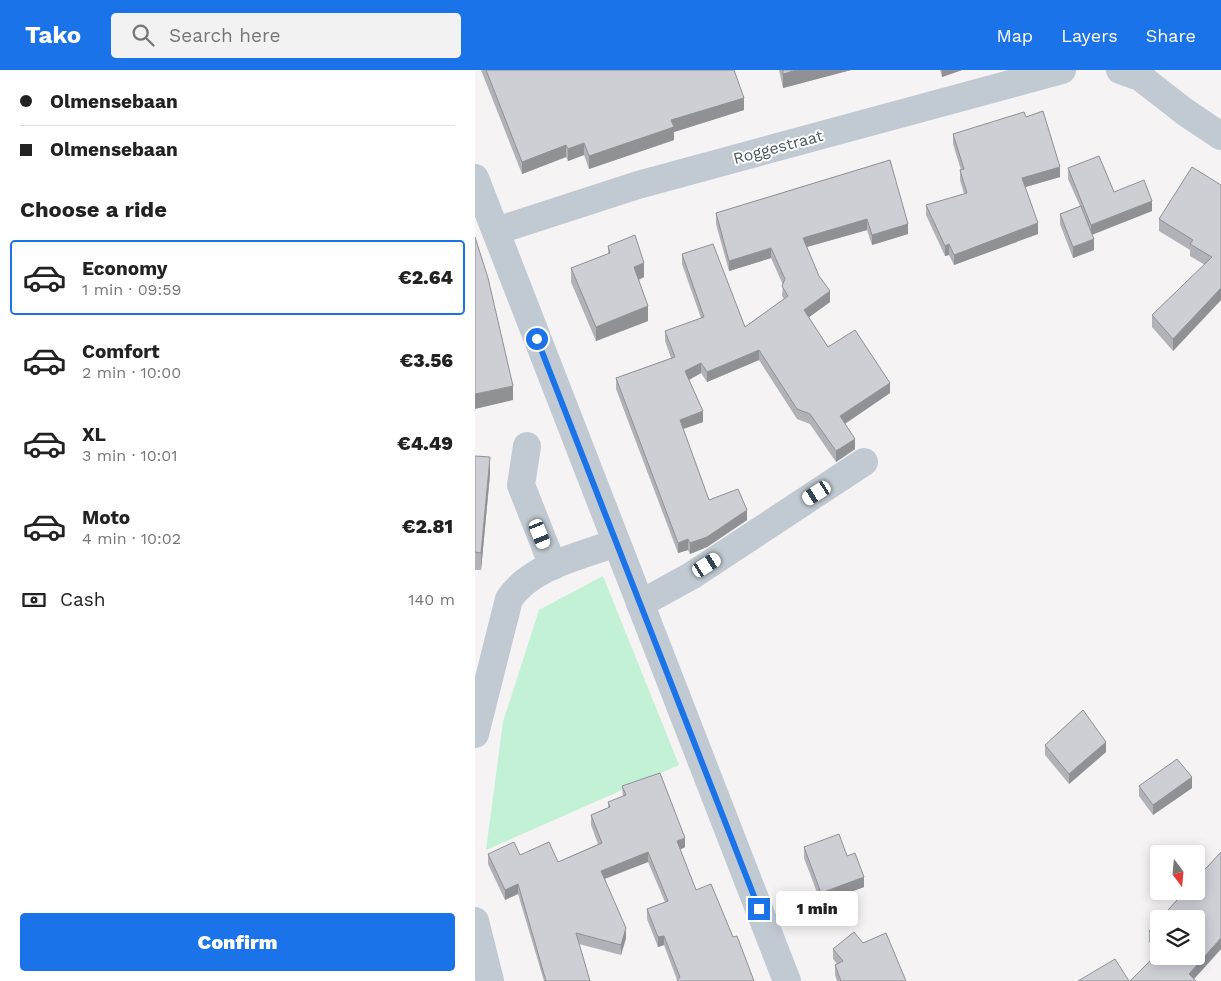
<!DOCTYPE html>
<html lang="en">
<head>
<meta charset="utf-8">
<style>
	:root { --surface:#fff; --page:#f2f2f2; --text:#222; --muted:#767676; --line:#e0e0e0; --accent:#1a73e8 }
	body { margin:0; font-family:"Work Sans",sans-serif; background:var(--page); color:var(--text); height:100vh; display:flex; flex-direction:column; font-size:19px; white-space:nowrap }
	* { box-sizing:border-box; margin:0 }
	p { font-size:16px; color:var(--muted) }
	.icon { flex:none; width:28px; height:28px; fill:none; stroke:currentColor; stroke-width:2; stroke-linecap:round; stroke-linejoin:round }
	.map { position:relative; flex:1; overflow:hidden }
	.details { display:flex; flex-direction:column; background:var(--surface); width:475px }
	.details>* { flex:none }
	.banner { display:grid; align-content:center; height:110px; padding:0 20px; background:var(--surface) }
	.needle { width:32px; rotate:164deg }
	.fabs { position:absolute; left:675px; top:775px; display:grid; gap:10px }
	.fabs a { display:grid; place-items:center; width:55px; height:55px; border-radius:5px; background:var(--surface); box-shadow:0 2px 12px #0003; font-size:25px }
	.end { position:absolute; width:22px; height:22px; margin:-11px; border:6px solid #1a73e8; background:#fff; box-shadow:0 0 0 2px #fff }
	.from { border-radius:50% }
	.bubble { position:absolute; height:35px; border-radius:5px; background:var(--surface); box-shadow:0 2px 12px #0003; font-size:16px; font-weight:800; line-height:35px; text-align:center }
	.car { position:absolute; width:15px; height:30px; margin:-15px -8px; border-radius:6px; box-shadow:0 0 4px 1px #0007; background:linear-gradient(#fff 24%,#345 0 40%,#fff 0 76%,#345 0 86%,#fff 0) }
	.banner b { display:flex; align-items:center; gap:18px; height:48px; font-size:19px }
	.banner b+b { border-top:1px solid var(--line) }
	.banner i { width:12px; height:12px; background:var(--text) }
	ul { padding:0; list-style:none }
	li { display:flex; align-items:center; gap:15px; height:75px; margin:0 10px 8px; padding:0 10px; border:2px solid transparent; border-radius:5px }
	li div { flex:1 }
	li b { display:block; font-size:19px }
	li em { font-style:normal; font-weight:800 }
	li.selected { border-color:var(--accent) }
	li>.icon { width:45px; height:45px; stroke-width:1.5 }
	h2 { padding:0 20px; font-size:22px; line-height:60px }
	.pay { display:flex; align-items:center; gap:12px; height:55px; padding:0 20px; font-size:19px }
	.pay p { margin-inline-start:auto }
	.button { display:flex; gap:10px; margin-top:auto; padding:10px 20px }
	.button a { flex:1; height:58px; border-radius:5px; background:var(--accent); color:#fff; font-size:20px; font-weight:800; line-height:58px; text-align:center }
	header { display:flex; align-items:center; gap:30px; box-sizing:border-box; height:70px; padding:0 25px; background:var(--accent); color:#fff }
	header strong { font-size:24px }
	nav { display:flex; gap:28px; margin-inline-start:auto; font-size:18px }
	.search { width:350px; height:45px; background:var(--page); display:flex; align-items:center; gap:12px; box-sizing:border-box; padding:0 18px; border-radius:5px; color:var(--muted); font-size:19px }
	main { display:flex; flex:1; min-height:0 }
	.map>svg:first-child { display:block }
	.green { fill:#c3f1d5 }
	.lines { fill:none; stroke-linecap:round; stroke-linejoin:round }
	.minor { stroke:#c1cad2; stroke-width:28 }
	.wall { fill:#b0b2b7 }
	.shaded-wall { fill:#909195 }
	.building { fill:#cdcfd5; stroke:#909195 }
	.route { stroke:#1a73e8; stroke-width:6 }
	.labels { text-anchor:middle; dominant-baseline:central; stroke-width:4; stroke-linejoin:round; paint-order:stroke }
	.street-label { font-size:16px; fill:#4a5661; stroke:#fff }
</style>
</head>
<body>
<header>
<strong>Tako</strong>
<div class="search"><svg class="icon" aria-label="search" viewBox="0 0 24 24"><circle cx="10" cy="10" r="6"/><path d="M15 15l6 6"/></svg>Search here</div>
<nav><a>Map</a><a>Layers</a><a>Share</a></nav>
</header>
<main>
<section class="details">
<div class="banner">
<b><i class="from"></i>Olmensebaan</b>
<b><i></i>Olmensebaan</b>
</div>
<h2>Choose a ride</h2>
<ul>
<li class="selected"><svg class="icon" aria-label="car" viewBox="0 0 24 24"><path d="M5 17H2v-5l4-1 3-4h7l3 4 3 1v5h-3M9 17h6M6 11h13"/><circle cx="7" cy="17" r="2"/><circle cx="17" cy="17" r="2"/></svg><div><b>Economy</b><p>1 min · 09:59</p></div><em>€2.64</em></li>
<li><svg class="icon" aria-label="car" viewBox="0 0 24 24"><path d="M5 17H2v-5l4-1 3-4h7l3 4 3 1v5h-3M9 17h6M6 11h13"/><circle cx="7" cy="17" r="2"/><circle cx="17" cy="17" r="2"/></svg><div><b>Comfort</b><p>2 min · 10:00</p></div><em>€3.56</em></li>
<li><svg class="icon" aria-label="car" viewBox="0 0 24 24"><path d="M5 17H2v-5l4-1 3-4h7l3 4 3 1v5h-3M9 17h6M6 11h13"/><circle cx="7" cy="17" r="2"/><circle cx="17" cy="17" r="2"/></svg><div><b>XL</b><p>3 min · 10:01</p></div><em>€4.49</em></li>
<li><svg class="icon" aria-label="car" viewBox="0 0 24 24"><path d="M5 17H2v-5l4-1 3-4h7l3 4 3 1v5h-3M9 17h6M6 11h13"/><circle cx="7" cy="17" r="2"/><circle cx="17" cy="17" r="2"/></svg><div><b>Moto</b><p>4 min · 10:02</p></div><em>€2.81</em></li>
</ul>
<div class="pay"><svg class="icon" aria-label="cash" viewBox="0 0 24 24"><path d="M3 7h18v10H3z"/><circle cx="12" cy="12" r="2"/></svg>Cash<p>140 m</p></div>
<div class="button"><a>Confirm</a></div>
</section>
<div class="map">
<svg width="746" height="911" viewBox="0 0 746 911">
	<rect width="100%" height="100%" fill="#f5f3f3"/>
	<polygon class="green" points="128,506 204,695 11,780 28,652 64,540"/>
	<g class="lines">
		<g class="minor">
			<polyline points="645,0 665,7 710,42 746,66"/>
			<polyline points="0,108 312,911"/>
			<polyline points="21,161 163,115 587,0"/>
			<polyline points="52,376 46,415 78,496"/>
			<polyline points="165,534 216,506 389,392"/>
			<path d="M0 664 34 529C56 496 105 486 141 473"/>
			<polyline points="0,851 15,911"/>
		</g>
	</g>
	<g class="wall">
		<polygon points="6,0 259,0 269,40 199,62 199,70 114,99 109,85 93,91 91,87 47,104"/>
		<polygon points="304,0 376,0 308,18"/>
		<polygon points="465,0 487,0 467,7"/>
		<polygon points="551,47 585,107 550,117 563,164 479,195 474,185 470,186 451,145 451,135 489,124 485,110 485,100 486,100 478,74 478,64"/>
		<polygon points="415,90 433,164 397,175 392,160 332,177 355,232 333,247 353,277 415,323 370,354 380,379 361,392 335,354 322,349 284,290 232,312 226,303 214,310 228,352 208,359 234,430 272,450 232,477 215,484 213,480 203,483 141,319 141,308 196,288 190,271 190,261 226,248 207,194 207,184 270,257 309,229 307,226 308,215 296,188 254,201 241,154 241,143"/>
		<polygon points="593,98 639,122 677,141 617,165 619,180 598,188 585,154 585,144 605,136 593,109"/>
		<polygon points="746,115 746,230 698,281 677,257 677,245 730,195 715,186 715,180 684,161 684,149"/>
		<polygon points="133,176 169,207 164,210 173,251 121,271 96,212 96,198 133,184"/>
		<polygon points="0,386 15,404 6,500 0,500"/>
		<polygon points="570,675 631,682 594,714 570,685"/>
		<polygon points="147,716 210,777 205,780 221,820 258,867 202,910 189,875 183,877 172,849 172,839 190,832 173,792 130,809 151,868 146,885 104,874 115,911 69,911 43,824 30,830 13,794 13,784 45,785 83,792 123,774 116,755 116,745 133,738 133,732 148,727"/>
		<polygon points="664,716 717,718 678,745 664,726"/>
		<polygon points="329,777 372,786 389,817 346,833 329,788"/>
		<polygon points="746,782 746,879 719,909 721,911 655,911 683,882 674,872 674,861 684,850 684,886 721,886 721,849 685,849 710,821 721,821 721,809"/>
		<polygon points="388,873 431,911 362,911 360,905 360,895 362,894 358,889 358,879"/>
	</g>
	<g class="shaded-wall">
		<polygon points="322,0 376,0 308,18 308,4"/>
		<polygon points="467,0 487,0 467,7"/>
		<polygon points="269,28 269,40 199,62 199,70 114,99 114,86 196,50"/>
		<polygon points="109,73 109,85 93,91 93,79"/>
		<polygon points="91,75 91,87 47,104 47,92"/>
		<polygon points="585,97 585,107 547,118 547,108"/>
		<polygon points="677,131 677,141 616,165 616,155"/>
		<polygon points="392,149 392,160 328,178 328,168"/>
		<polygon points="563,153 563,164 479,195 479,185"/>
		<polygon points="433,154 433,164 397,175 397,165"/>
		<polygon points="619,169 619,180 598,188 598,177"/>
		<polygon points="474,174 474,185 470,186 470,176"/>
		<polygon points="296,178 296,188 254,201 254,191"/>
		<polygon points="169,193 169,207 159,211 159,197"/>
		<polygon points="746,218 746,230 698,281 698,269"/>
		<polygon points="355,221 355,232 329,251 329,240"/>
		<polygon points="173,236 173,251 121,271 121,257"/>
		<polygon points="284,280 284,290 232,312 232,302"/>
		<polygon points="226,293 226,303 210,312 210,301"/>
		<polygon points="415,313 415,323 365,357 365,346"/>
		<polygon points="38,316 38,330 0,339 0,324"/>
		<polygon points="228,341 228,352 205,360 205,350"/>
		<polygon points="380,369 380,379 361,392 361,381"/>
		<polygon points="15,387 15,404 6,500 6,483"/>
		<polygon points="272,440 272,450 232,477 215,484 215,473"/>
		<polygon points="213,469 213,480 203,483 203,473"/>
		<polygon points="631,672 631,682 594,714 594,704"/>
		<polygon points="717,707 717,718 678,745 678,735"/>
		<polygon points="210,768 210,777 202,781 202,771"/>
		<polygon points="173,782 173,792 126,810 126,801"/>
		<polygon points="389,807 389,817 346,833 346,823"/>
		<polygon points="43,814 43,824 30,830 30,820"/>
		<polygon points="151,858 151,868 146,885 146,875"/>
		<polygon points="189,866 189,875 183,877 183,867"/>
		<polygon points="746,868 746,879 717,911 714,904"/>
	</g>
	<g class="building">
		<polygon points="11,0 259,0 269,28 196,50 199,57 114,86 109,73 93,79 91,75 47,92"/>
		<polygon points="308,0 322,0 308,4"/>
		<polygon points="568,41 585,97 547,108 563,153 479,185 474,174 470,176 451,135 492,123 485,100 489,99 478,64 549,42 551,47"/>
		<polygon points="624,86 639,122 669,110 677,131 616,155 593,98"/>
		<polygon points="415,90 433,154 397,165 392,149 328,168 344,206 355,221 329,240 353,277 380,260 415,313 365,346 380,369 361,381 335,344 322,339 284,280 232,302 226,293 210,301 228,341 205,350 234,430 263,419 272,440 232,467 215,473 213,469 203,473 141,308 200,287 190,261 229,247 207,184 238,174 270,257 313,226 307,216 310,209 296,178 254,191 241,143"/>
		<polygon points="717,97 746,115 746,218 698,269 677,245 737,187 715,174 718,170 684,149"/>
		<polygon points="606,136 619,169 598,177 585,144"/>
		<polygon points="160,165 169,193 159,197 173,236 121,257 96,198 135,183 133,176"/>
		<polygon points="0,167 13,208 38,316 0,324"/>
		<polygon points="0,386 15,387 6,483 0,482"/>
		<polygon points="608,640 631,672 594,704 570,675"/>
		<polygon points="702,689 717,707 678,735 664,716"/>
		<polygon points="185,703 210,768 202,771 221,820 236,814 258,867 262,866 279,911 202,911 205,907 189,866 183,867 172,839 193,831 173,782 126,801 151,858 146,875 101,863 115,911 71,911 43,814 30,820 13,784 39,772 45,785 74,772 83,792 127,773 116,745 135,737 133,732 151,725 147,716"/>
		<polygon points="364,764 372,786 380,783 389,807 346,823 329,777"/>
		<polygon points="746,782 746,868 714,904 721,911 655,911 684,882 684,886 721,886 721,849 685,849 710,821 721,821 721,809"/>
		<polygon points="684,850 684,873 674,861"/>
		<polygon points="379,862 388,873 411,863 431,911 366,911 360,895 368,891 358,879"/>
		<polygon points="640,889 654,911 603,911"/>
	</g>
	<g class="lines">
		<polyline class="route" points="62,269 284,839"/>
	</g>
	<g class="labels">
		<g class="street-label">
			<text transform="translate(303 77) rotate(-15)">Roggestraat</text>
		</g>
	</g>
</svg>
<div class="fabs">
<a><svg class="needle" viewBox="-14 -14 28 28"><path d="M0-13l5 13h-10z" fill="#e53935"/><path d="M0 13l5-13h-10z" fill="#767676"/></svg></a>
<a><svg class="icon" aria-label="layers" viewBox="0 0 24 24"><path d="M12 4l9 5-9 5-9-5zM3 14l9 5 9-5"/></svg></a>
</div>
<i class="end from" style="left:62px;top:269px"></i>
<i class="end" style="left:284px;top:839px"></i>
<div class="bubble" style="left:301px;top:821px;width:82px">1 min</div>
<i class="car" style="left:342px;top:423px;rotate:237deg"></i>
<i class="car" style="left:65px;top:464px;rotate:158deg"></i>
<i class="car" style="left:232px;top:495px;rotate:57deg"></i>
</div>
</main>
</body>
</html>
